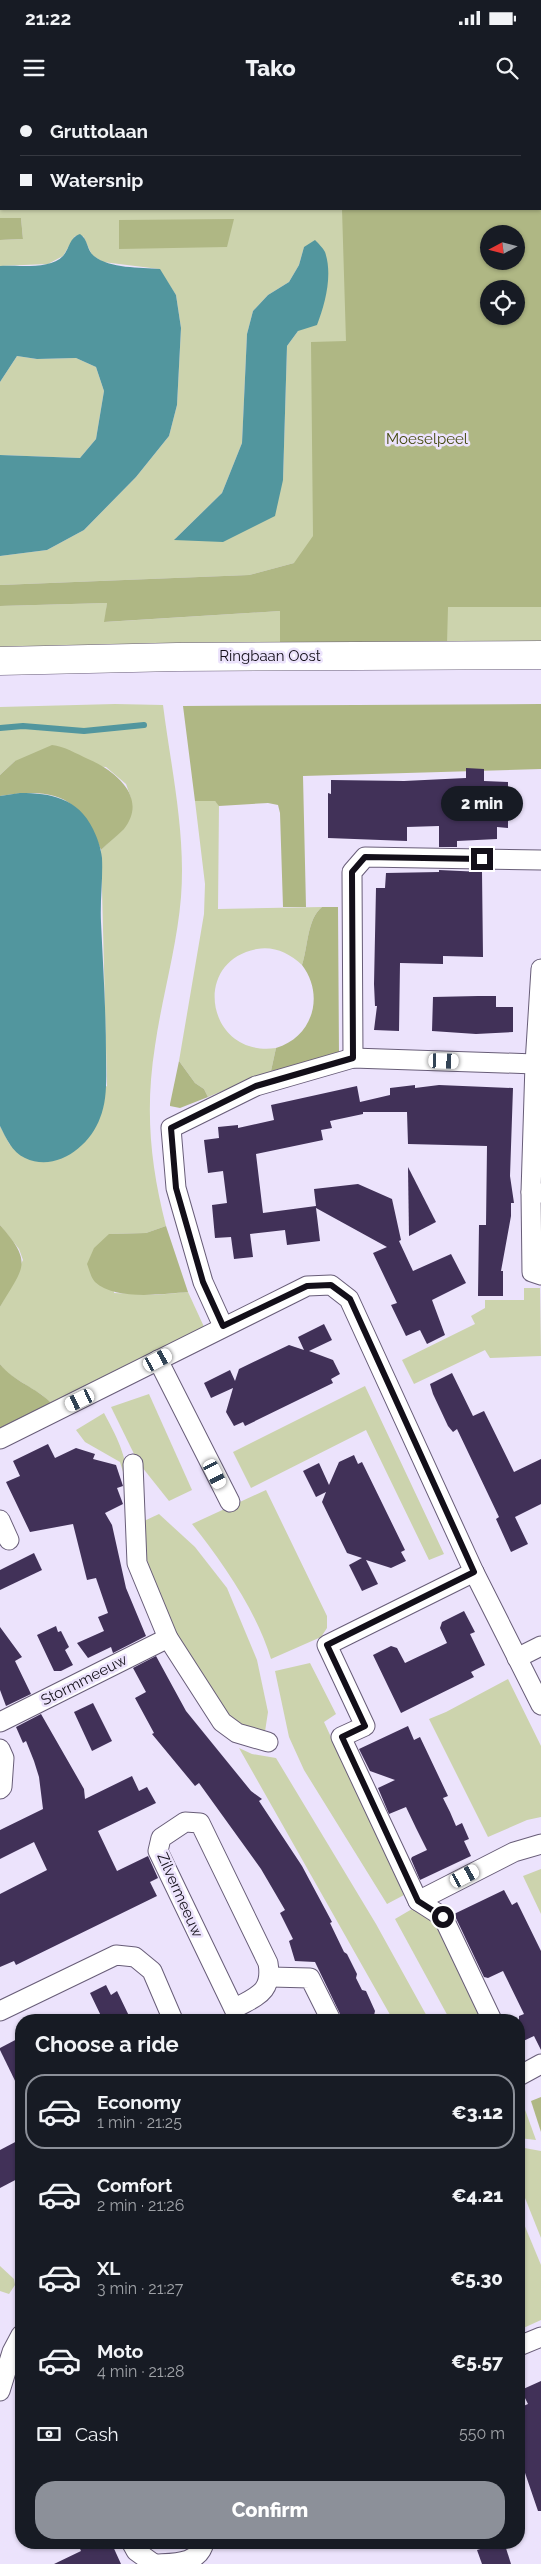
<!DOCTYPE html>
<html lang="en">
<head>
<meta charset="utf-8">
<style>
	:root { --surface:#171b24; --page:#242831; --text:#f1f3f6; --muted:#9ea1a6; --line:#363941; --accent:#8c9099 }
	body { margin:0; font-family:Raleway,sans-serif; background:var(--page); color:var(--text); height:100vh; display:flex; flex-direction:column; font-size:19px; white-space:nowrap }
	* { box-sizing:border-box; margin:0 }
	p { font-size:16px; color:var(--muted) }
	.icon { flex:none; width:28px; height:28px; fill:none; stroke:currentColor; stroke-width:2; stroke-linecap:round; stroke-linejoin:round }
	.map { position:relative; flex:1; overflow:hidden }
	.sheet { position:absolute; left:15px; top:1914px; width:510px; height:535px; display:flex; flex-direction:column; background:var(--surface); border-radius:20px; box-shadow:0 1px 4px #0004 }
	.sheet>* { flex:none }
	.banner { position:absolute; left:0px; top:0px; width:541px; height:110px; box-shadow:0 1px 4px #0004; display:grid; align-content:center; height:110px; padding:0 20px; background:var(--surface) }
	.needle { width:32px; rotate:263deg }
	.controls { position:absolute; left:480px; top:125px; display:grid; gap:10px }
	.controls a { display:grid; place-items:center; width:45px; height:45px; border-radius:50%; background:var(--surface); box-shadow:0 1px 4px #0004; font-size:25px }
	.end { position:absolute; width:22px; height:22px; margin:-11px; border:6px solid #130f19; background:#fff; box-shadow:0 0 0 2px #fff }
	.from { border-radius:50% }
	.bubble { position:absolute; height:35px; border-radius:18px; background:var(--surface); box-shadow:0 1px 4px #0004; font-size:16px; font-weight:800; line-height:35px; text-align:center }
	.car { position:absolute; width:15px; height:30px; margin:-15px -8px; border-radius:6px; box-shadow:0 0 4px 1px #0007; background:linear-gradient(#fff 24%,#345 0 40%,#fff 0 76%,#345 0 86%,#fff 0) }
	.banner b { display:flex; align-items:center; gap:18px; height:48px; font-size:19px }
	.banner b+b { border-top:1px solid var(--line) }
	.banner i { width:12px; height:12px; background:var(--text) }
	ul { padding:0; list-style:none }
	li { display:flex; align-items:center; gap:15px; height:75px; margin:0 10px 8px; padding:0 10px; border:2px solid transparent; border-radius:20px }
	li div { flex:1 }
	li b { display:block; font-size:19px }
	li em { font-style:normal; font-weight:800 }
	li.selected { border-color:var(--accent) }
	li>.icon { width:45px; height:45px; stroke-width:1.5 }
	h2 { padding:0 20px; font-size:22px; line-height:60px }
	.pay { display:flex; align-items:center; gap:12px; height:55px; padding:0 20px; font-size:19px }
	.pay p { margin-inline-start:auto }
	.cta { display:flex; gap:10px; margin-top:auto; padding:10px 20px }
	.cta a { flex:1; height:58px; border-radius:20px; background:var(--accent); color:#fff; font-size:20px; font-weight:800; line-height:58px; text-align:center }
	.status { display:flex; justify-content:space-between; align-items:center; height:35px; padding:0 25px; background:var(--surface); direction:ltr }
	.status svg { height:14px; fill:currentColor }
	header { display:flex; justify-content:space-between; align-items:center; height:65px; padding:0 20px; background:var(--surface); font-size:22px; font-weight:800 }
	.map>svg:first-child { display:block }
	.green { fill:#ccd3ad; fill-rule:evenodd }
	.forest { fill:#afb784; fill-rule:evenodd }
	.water { fill:#52969e }
	.lines { fill:none; stroke-linecap:round; stroke-linejoin:round }
	.stream { stroke:#52969e; stroke-width:6 }
	.building { fill:#413158 }
	.street-casing { stroke:#685d78; stroke-width:21 }
	.primary-casing { stroke:#685d78; stroke-width:29 }
	.street { stroke:#fff; stroke-width:19 }
	.primary { stroke:#fff; stroke-width:28 }
	.route { stroke:#130f19; stroke-width:6 }
	.labels { text-anchor:middle; dominant-baseline:central; stroke-width:5; stroke-linejoin:round; paint-order:stroke }
	.park-label { font-size:15px; fill:#454b10; stroke:#ece3fc }
	.street-label { font-size:15px; fill:#130f19; stroke:#ece3fc }
</style>
</head>
<body>
<div class="status"><b>21:22</b><svg viewBox="0 0 49 12"><path d="M0 12V9h3v3zM5 12V6h3v6zM10 12V3h3v9zM15 12V0h3v12zM26 1h20v11H26zM47 4h2v5h-2z"/></svg></div>
<header><svg class="icon" aria-label="menu" viewBox="0 0 24 24"><path d="M4 6h16M4 12h16M4 18h16"/></svg>Tako<svg class="icon" aria-label="search" viewBox="0 0 24 24"><circle cx="10" cy="10" r="6"/><path d="M15 15l6 6"/></svg></header>
<div class="map">
<svg width="541" height="2464" viewBox="0 0 541 2464">
	<rect width="100%" height="100%" fill="#ece3fc"/>
	<g class="green">
		<path d="M264 0H541V504L294 463 249 475 0 485V456L47 450 84 430 136 377 169 336 177 305 181 228 176 195 159 169 103 162 92 155 83 136H75L63 156 48 164 0 166V140L23 139 21 118H0V89L1 109H540V1ZM489 134H516V161H489ZM304 147 298 231 287 246 283 380 175 439 222 393 242 343 247 234 253 211 268 195 289 182 299 165ZM489 189H516V216H489Z"/>
		<polygon points="17,256 37,259 76,258 96,267 104,291 96,339 80,358 0,355 0,282"/>
		<polygon points="107,503 105,522 280,511 280,546 0,548 0,506"/>
		<rect x="447" y="507" width="94" height="37"/>
		<path d="M115 604 163 605C171 668 186 733 181 797 177 847 162 897 155 946 145 1010 150 1063 166 1126L146 1133 109 1134 114 1193 155 1195 188 1192 205 1229 51 1303 42 1295 7 1273 0 1264V1207L23 1160 19 1149 0 1125V1026L10 1045 107 986 101 750 124 728 131 698 126 684 106 667 15 661 0 675V607Z"/>
		<path d="M195 701H215L219 704 218 809 322 807C307 819 308 847 302 865 289 853 274 846 257 849 190 861 207 958 276 948L271 971 208 997 204 989 195 983 179 961 204 814 205 784Z"/>
		<polygon points="524,1188 540,1188 541,1256 490,1258 485,1250 414,1284 402,1260 475,1224 471,1216 485,1208 485,1200 524,1200"/>
		<polygon points="365,1286 444,1454 429,1460 366,1330 251,1388 233,1352"/>
		<polygon points="149,1294 192,1390 169,1401 138,1362 111,1307"/>
		<path d="M104 1313C120 1343 127 1357 129 1392L120 1362 85 1342 76 1330Z"/>
		<path d="M266 1390 327 1516V1528L321 1537 271 1559C257 1512 222 1461 192 1424Z"/>
		<polygon points="159,1414 195,1447 227,1488 257,1560 268,1612 264,1638 257,1637 225,1614 176,1532 150,1470 139,1431 144,1421"/>
		<polygon points="310,1563 336,1614 324,1622 404,1795 387,1804 304,1670 289,1637 275,1571"/>
		<polygon points="508,1579 541,1646 541,1717 527,1720 488,1737 429,1619 446,1612"/>
		<polygon points="239,1648 252,1654 276,1658 376,1824 429,1920 393,1920"/>
		<polygon points="541,1769 541,1814 523,1776"/>
		<polygon points="412,1809 438,1825 482,1920 450,1920 395,1819"/>
		<polygon points="519,1993 536,2040 519,2038"/>
		<polygon points="519,2047 541,2051 541,2138 519,2083"/>
		<polygon points="519,2112 541,2165 541,2220 519,2230"/>
		<polygon points="0,2166 14,2179 15,2185 9,2194 0,2191"/>
	</g>
	<g class="forest">
		<path d="M340 0H541V507H448L447 544 280 546V511L104 522 107 503 0 506V485L249 475 294 463 313 436 311 242 346 241 342 109H540V1ZM489 134H516V161H489ZM489 189H516V216H489Z"/>
		<polygon points="0,118 21,118 23,139 0,140"/>
		<polygon points="234,119 227,147 119,149 119,120"/>
		<polygon points="541,604 541,669 303,676 306,807 283,807 280,713 278,705 268,703 219,706 215,701 195,701 183,606"/>
		<path d="M52 645C64 646 77 654 88 659 114 670 149 697 124 729 117 736 108 743 101 750 81 696 54 687 0 696V675L15 661Z"/>
		<path d="M322 807H338L339 954 271 971 276 948C313 937 325 895 302 865 308 847 307 819 322 807Z"/>
		<polygon points="179,961 195,983 204,989 208,997 180,1008 170,1006 170,1004"/>
		<path d="M0 1125C34 1164 23 1167 0 1207Z"/>
		<path d="M166 1126 188 1192C163 1194 115 1201 95 1182 91 1178 89 1169 87 1164L94 1148 109 1134 146 1133Z"/>
		<path d="M0 1264C14 1282 36 1287 51 1303L0 1328Z"/>
		<polygon points="541,1997 541,2032 531,2001"/>
	</g>
	<g class="water">
		<polygon points="0,0 264,0 264,1 1,1 0,89"/>
		<path d="M80 134C88 139 87 151 94 156 110 169 140 167 160 169L176 195 181 228 177 305 169 336 136 377 84 430 47 450 0 456V355L80 358 96 339 104 291 96 267 76 258 37 259 17 256 0 282V166C18 165 50 170 63 156 70 148 69 138 80 134Z"/>
		<path d="M315 140C318 143 323 148 325 152 333 175 325 204 317 225L298 231 287 246 283 380 275 416 223 442 174 440 222 393 242 343 247 234 253 211 268 195 289 182 299 165 304 147Z"/>
		<path d="M20 693C51 693 78 698 93 729 97 737 101 748 102 758 103 779 100 801 101 822 103 866 106 910 106 955 106 975 108 999 100 1018 90 1046 56 1073 25 1058 12 1052 6 1038 0 1026V696Z"/>
	</g>
	<g class="lines">
		<g class="stream">
			<polyline points="312,0 312,1"/>
			<polyline points="0,628 23,626 84,631 144,625"/>
		</g>
	</g>
	<g class="building">
		<polygon points="466,668 484,669 484,681 508,682 508,728 497,727 497,739 457,741 457,747 439,747 439,726 407,727 407,741 328,738 328,693 331,694 331,680 404,681 466,678"/>
		<polygon points="439,770 482,772 483,857 443,856 443,864 400,863 399,931 374,930 377,906 375,906 374,884 376,788 385,788 386,773 439,772"/>
		<polygon points="478,896 496,896 496,907 513,907 513,932 476,934 432,931 433,897"/>
		<polygon points="415,985 415,988 439,985 513,988 510,1076 514,1103 511,1103 511,1116 501,1171 503,1171 503,1196 478,1196 479,1125 486,1125 487,1046 408,1044 407,1012 363,1012 363,1014 330,1021 332,1028 321,1030 323,1040 256,1054 263,1113 316,1106 314,1089 358,1084 392,1099 401,1140 399,1141 413,1171 451,1154 466,1183 432,1200 445,1235 427,1244 420,1230 406,1236 391,1205 397,1203 373,1153 387,1147 316,1108 320,1141 287,1145 285,1130 250,1134 253,1157 234,1159 231,1137 215,1138 212,1105 227,1103 223,1071 208,1073 204,1040 219,1038 218,1027 238,1025 238,1028 274,1020 271,1005 357,986 360,1002 390,995 390,988"/>
		<polygon points="408,1067 436,1122 409,1136"/>
		<polygon points="324,1224 332,1240 309,1251 333,1260 340,1274 331,1279 333,1283 245,1326 243,1322 234,1326 226,1312 233,1288 211,1298 204,1283 230,1270 235,1281 239,1269 289,1245 304,1250 298,1237"/>
		<polygon points="452,1273 473,1316 484,1311 514,1372 541,1359 541,1404 515,1417 528,1444 511,1452 496,1419 499,1417 457,1329 453,1332 448,1326 433,1294 430,1284"/>
		<polygon points="48,1344 55,1358 76,1348 95,1354 93,1359 116,1365 123,1386 117,1388 123,1404 105,1413 112,1425 126,1488 146,1536 113,1553 111,1547 88,1558 77,1543 104,1531 98,1517 108,1513 96,1478 87,1480 73,1424 30,1432 6,1382 20,1376 13,1361"/>
		<polygon points="354,1355 358,1364 362,1362 405,1450 401,1452 406,1461 391,1468 366,1460 378,1484 362,1491 349,1465 362,1458 347,1453 322,1402 326,1392 316,1397 303,1371 319,1363 329,1385 339,1362"/>
		<polygon points="34,1453 42,1470 0,1490 0,1470"/>
		<polygon points="464,1511 475,1532 470,1534 485,1565 471,1572 474,1577 401,1613 373,1555 391,1546 397,1548 405,1563 447,1543 440,1528 442,1522"/>
		<polygon points="56,1526 58,1532 61,1531 69,1547 65,1550 73,1565 61,1571 54,1571 37,1535"/>
		<polygon points="0,1527 22,1557 15,1561 31,1594 6,1606 0,1590"/>
		<polygon points="156,1556 186,1611 251,1691 262,1699 259,1701 302,1766 332,1822 330,1823 344,1852 347,1854 357,1874 356,1878 362,1890 366,1891 375,1911 373,1920 343,1920 315,1862 295,1861 289,1841 293,1839 280,1813 285,1810 261,1769 199,1683 195,1686 152,1634 154,1633 135,1598 146,1592 133,1568"/>
		<polygon points="93,1603 112,1641 92,1651 74,1612"/>
		<polygon points="41,1614 84,1689 85,1699 132,1676 139,1691 147,1687 156,1703 98,1731 117,1771 148,1756 158,1778 150,1782 157,1796 16,1865 14,1861 0,1867 0,1794 47,1770 34,1742 0,1759 0,1730 43,1709 39,1677 34,1661 26,1641 23,1643 16,1627"/>
		<polygon points="408,1626 414,1640 420,1637 448,1696 443,1698 450,1712 456,1726 462,1723 469,1739 464,1741 471,1756 420,1780 411,1759 412,1757 427,1750 416,1728 406,1707 389,1714 378,1688 395,1680 370,1671 359,1649"/>
		<polygon points="504,1790 512,1805 517,1802 541,1851 541,1950 534,1936 519,1943 519,1916 524,1914 503,1871 488,1878 484,1877 454,1814"/>
		<polygon points="106,1885 111,1895 117,1891 131,1920 103,1920 90,1893"/>
		<polygon points="21,1937 21,1993 0,1950 0,1948"/>
		<polygon points="21,2039 21,2077 0,2088 0,2050"/>
		<polygon points="541,2281 541,2411 538,2411 523,2367 519,2369 519,2308 528,2304 521,2290"/>
		<polygon points="77,2442 111,2442 121,2464 54,2464 81,2451"/>
		<polygon points="504,2442 511,2464 482,2464 477,2450"/>
	</g>
	<g class="lines">
		<g class="street-casing">
			<g id="street">
				<polyline points="541,869 535,964 531,1092 541,1093"/>
				<polyline points="353,958 352,772 365,757 541,760"/>
				<polyline points="531,1092 532,1172 541,1175"/>
				<polyline points="223,1226 203,1182 176,1088 171,1028 256,986 353,958 535,964"/>
				<polyline points="158,1260 230,1402"/>
				<polyline points="0,1339 307,1186 331,1185 349,1199 474,1472 541,1605"/>
				<polyline points="133,1364 137,1463 168,1538 222,1622 237,1633 268,1642"/>
				<polyline points="0,1420 9,1440"/>
				<polyline points="474,1472 327,1545 365,1626 341,1637 418,1801 443,1817 492,1920"/>
				<polyline points="517,1558 541,1546"/>
				<polyline points="0,1622 168,1538"/>
				<polyline points="0,1649 4,1658 2,1687 0,1689"/>
				<path d="M185 1722 200 1723 268 1863C273 1893 256 1896 234 1909L158 1751 161 1738Z"/>
				<polyline points="418,1801 514,1752 541,1744"/>
				<polyline points="271,1877 310,1878 331,1920"/>
				<polyline points="0,1911 116,1855 135,1857 152,1871 173,1920"/>
				<polyline points="519,1976 541,1964"/>
				<polyline points="519,2246 541,2237"/>
				<polyline points="0,2291 12,2252 21,2235"/>
				<polyline points="131,2442 136,2451 154,2464"/>
				<path d="M157 2464C174 2463 200 2464 204 2442"/>
			</g>
		</g>
		<g class="primary-casing">
			<polyline id="primary" points="0,561 177,557 541,555"/>
		</g>
		<use href="#street" class="street"/>
		<use href="#primary" class="primary"/>
	</g>
	<g class="lines">
		<polyline class="route" points="443,1817 418,1801 342,1637 365,1626 327,1545 474,1472 350,1199 331,1185 307,1186 223,1226 203,1182 176,1088 171,1028 256,986 353,958 352,772 365,757 482,759"/>
	</g>
	<g class="labels">
		<g class="park-label">
			<text x="427" y="339">Moeselpeel</text>
		</g>
		<g class="street-label">
			<text x="270" y="556">Ringbaan Oost</text>
			<text transform="translate(84 1580) rotate(-27)">Stormmeeuw</text>
			<text transform="translate(180 1795) rotate(66)">Zilvermeeuw</text>
		</g>
	</g>
</svg>
<div class="controls">
<a><svg class="needle" viewBox="-14 -14 28 28"><path d="M0-13l5 13h-10z" fill="#e53935"/><path d="M0 13l5-13h-10z" fill="#9ea1a6"/></svg></a>
<a><svg class="icon" aria-label="locate" viewBox="0 0 24 24"><circle cx="12" cy="12" r="6"/><path d="M12 2v4M12 18v4M2 12h4M18 12h4"/></svg></a>
</div>
<i class="end from" style="left:443px;top:1817px"></i>
<i class="end" style="left:482px;top:759px"></i>
<div class="bubble" style="left:441px;top:686px;width:82px">2 min</div>
<i class="car" style="left:444px;top:961px;rotate:92deg"></i>
<i class="car" style="left:158px;top:1260px;rotate:62deg"></i>
<i class="car" style="left:80px;top:1300px;rotate:244deg"></i>
<i class="car" style="left:215px;top:1374px;rotate:153deg"></i>
<i class="car" style="left:465px;top:1776px;rotate:62deg"></i>
<div class="banner">
<b><i class="from"></i>Gruttolaan</b>
<b><i></i>Watersnip</b>
</div>
<section class="sheet">
<h2>Choose a ride</h2>
<ul>
<li class="selected"><svg class="icon" aria-label="car" viewBox="0 0 24 24"><path d="M5 17H2v-5l4-1 3-4h7l3 4 3 1v5h-3M9 17h6M6 11h13"/><circle cx="7" cy="17" r="2"/><circle cx="17" cy="17" r="2"/></svg><div><b>Economy</b><p>1 min · 21:25</p></div><em>€3.12</em></li>
<li><svg class="icon" aria-label="car" viewBox="0 0 24 24"><path d="M5 17H2v-5l4-1 3-4h7l3 4 3 1v5h-3M9 17h6M6 11h13"/><circle cx="7" cy="17" r="2"/><circle cx="17" cy="17" r="2"/></svg><div><b>Comfort</b><p>2 min · 21:26</p></div><em>€4.21</em></li>
<li><svg class="icon" aria-label="car" viewBox="0 0 24 24"><path d="M5 17H2v-5l4-1 3-4h7l3 4 3 1v5h-3M9 17h6M6 11h13"/><circle cx="7" cy="17" r="2"/><circle cx="17" cy="17" r="2"/></svg><div><b>XL</b><p>3 min · 21:27</p></div><em>€5.30</em></li>
<li><svg class="icon" aria-label="car" viewBox="0 0 24 24"><path d="M5 17H2v-5l4-1 3-4h7l3 4 3 1v5h-3M9 17h6M6 11h13"/><circle cx="7" cy="17" r="2"/><circle cx="17" cy="17" r="2"/></svg><div><b>Moto</b><p>4 min · 21:28</p></div><em>€5.57</em></li>
</ul>
<div class="pay"><svg class="icon" aria-label="cash" viewBox="0 0 24 24"><path d="M3 7h18v10H3z"/><circle cx="12" cy="12" r="2"/></svg>Cash<p>550 m</p></div>
<div class="cta"><a>Confirm</a></div>
</section>
</div>
</body>
</html>
